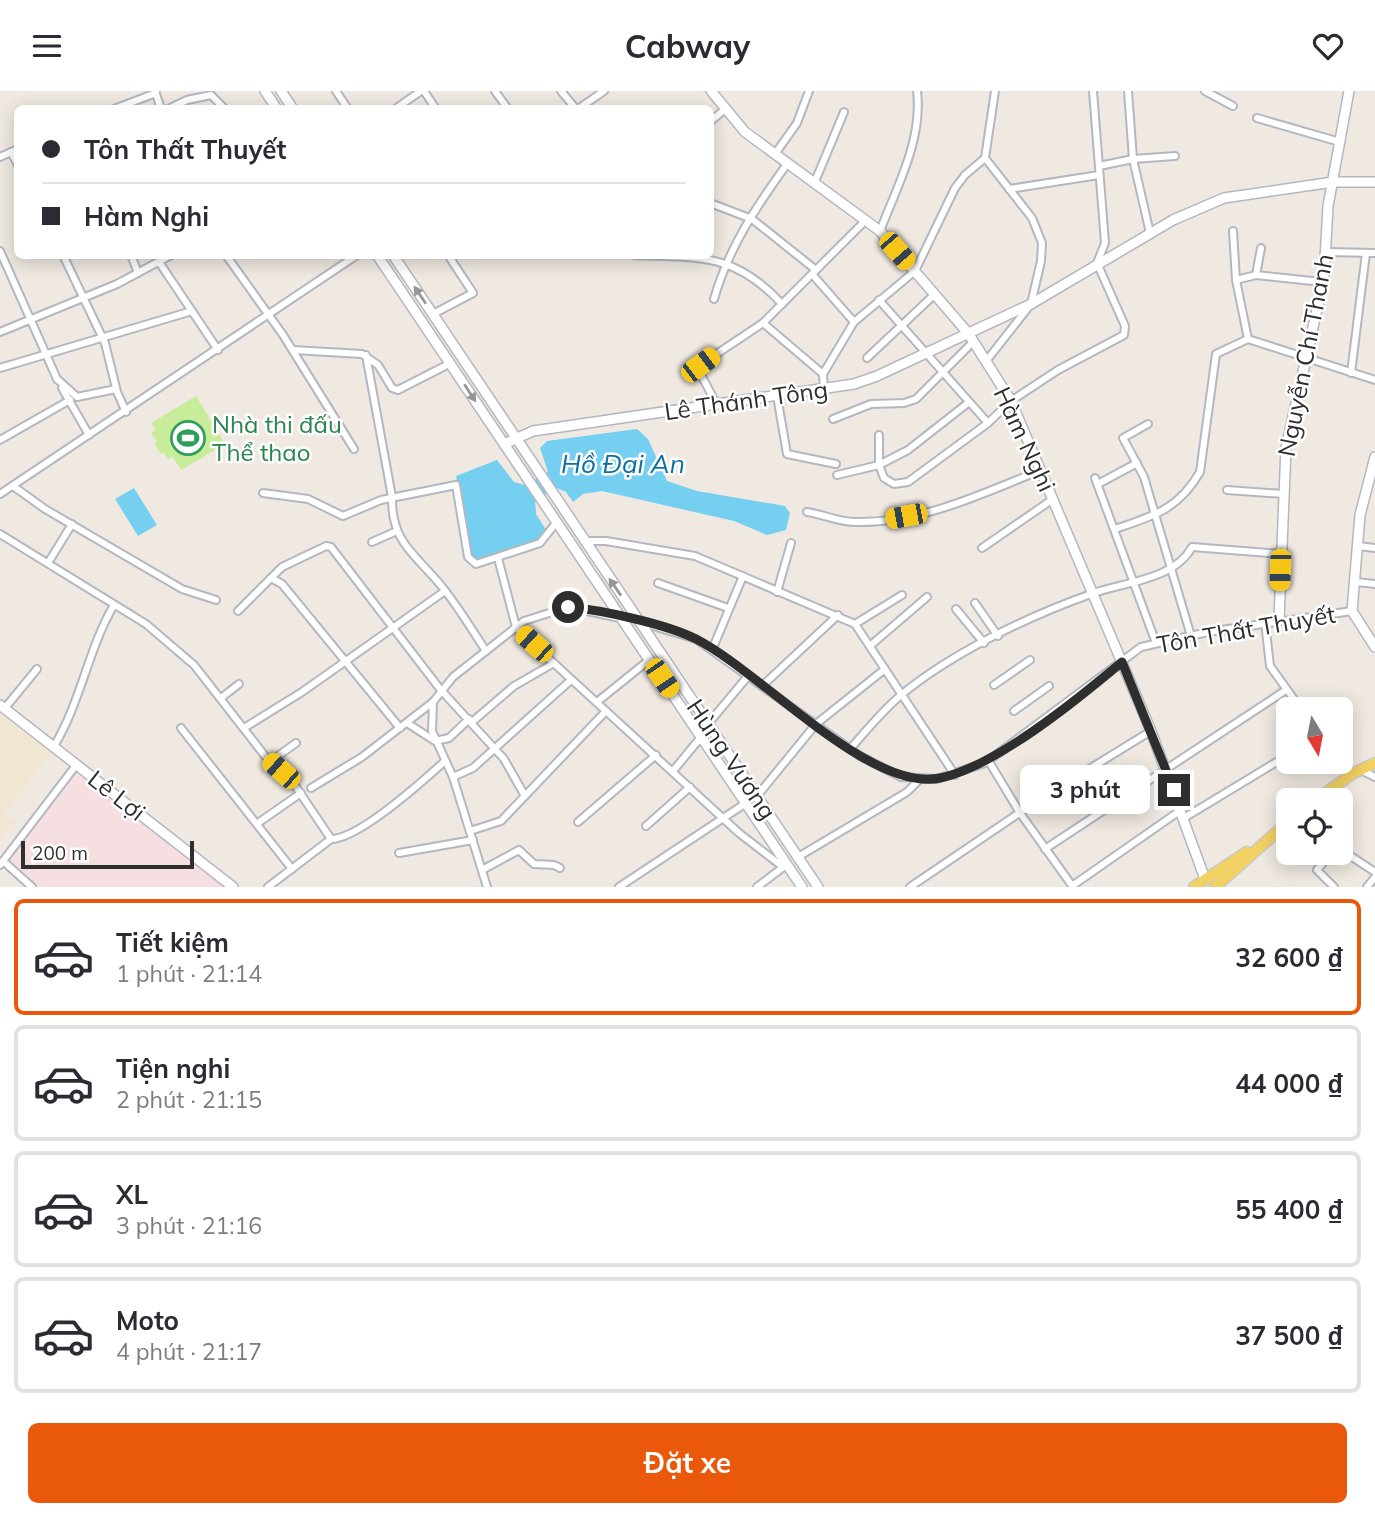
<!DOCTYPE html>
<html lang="vi">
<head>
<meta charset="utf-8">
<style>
	:root { --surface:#fff; --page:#f2f2f3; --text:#2b2b33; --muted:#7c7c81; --line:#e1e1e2; --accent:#ea580c }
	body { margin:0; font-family:Mulish,sans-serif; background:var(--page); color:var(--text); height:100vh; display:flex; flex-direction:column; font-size:26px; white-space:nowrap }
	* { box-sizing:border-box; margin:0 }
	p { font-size:23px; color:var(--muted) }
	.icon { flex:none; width:38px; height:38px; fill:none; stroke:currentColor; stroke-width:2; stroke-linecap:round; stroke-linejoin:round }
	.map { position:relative; height:796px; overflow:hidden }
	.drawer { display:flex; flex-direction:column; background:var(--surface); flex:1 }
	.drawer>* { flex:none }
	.top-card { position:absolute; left:14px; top:14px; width:700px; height:154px; border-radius:10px; box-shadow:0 4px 18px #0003; display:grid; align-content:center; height:154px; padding:0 28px; background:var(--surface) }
	.needle { width:46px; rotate:170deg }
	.fabs { position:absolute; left:1276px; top:606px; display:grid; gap:14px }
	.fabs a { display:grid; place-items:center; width:77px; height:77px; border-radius:10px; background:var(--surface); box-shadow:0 4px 18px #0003; font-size:35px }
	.scale { position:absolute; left:21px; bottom:18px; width:173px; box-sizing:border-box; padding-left:7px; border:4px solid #2e2e2e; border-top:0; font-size:19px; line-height:24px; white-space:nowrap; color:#2e2e2e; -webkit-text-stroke:5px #fff; paint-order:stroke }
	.end { position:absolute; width:32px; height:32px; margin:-16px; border:9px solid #2e2e2e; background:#fff; box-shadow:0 0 0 4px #fff }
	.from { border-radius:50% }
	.bubble { position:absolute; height:49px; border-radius:10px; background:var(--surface); box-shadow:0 4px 18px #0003; font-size:23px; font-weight:700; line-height:49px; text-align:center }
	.car { position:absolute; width:21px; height:42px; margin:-21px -10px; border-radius:9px; box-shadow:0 0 5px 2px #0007; background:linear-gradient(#f5c518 24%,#345 0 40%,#f5c518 0 76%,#345 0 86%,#f5c518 0) }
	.top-card b { display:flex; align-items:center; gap:24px; height:66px; font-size:26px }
	.top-card b+b { border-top:2px solid var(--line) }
	.top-card i { width:18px; height:18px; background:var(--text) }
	ul { padding:12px 0 0; list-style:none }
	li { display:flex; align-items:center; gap:21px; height:116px; margin:0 14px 10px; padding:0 14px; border:4px solid var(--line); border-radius:10px }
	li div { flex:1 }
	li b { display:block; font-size:26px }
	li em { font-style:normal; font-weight:700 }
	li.selected { border-color:var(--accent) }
	li>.icon { width:63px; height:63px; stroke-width:1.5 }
	.primary-button { display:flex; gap:14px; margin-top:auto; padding:14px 28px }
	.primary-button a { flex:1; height:80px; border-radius:10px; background:var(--accent); color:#fff; font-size:28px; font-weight:700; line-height:80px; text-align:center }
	header { display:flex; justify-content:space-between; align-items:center; height:91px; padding:0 28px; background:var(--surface); font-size:32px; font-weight:700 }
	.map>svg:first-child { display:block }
	.education { fill:#f0e6d1 }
	.medical { fill:#f5dfe0 }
	.pitch { fill:#c9ec9a }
	.water { fill:#75cff0 }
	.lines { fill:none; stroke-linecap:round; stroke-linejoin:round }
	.street-casing { stroke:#b4b7c1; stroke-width:10 }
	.secondary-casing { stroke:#b4b7c1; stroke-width:12 }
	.primary-casing { stroke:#c9c9c9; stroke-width:13 }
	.street { stroke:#fff; stroke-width:6 }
	.secondary { stroke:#fff; stroke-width:9 }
	.primary { stroke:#f2d163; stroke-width:10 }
	.oneway { fill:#969696 }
	.route { stroke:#2e2e2e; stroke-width:9 }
	.labels { text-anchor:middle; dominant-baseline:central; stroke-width:5; stroke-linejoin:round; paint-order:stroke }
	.street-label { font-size:24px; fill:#2e2e2e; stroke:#fff }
	.leisure-label { font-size:24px; fill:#27864d; stroke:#fff; text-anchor:start }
	.water-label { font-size:26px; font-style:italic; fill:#0d6fa3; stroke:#fff }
</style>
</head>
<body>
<header><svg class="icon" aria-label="menu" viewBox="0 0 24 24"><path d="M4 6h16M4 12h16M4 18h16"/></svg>Cabway<svg class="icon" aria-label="heart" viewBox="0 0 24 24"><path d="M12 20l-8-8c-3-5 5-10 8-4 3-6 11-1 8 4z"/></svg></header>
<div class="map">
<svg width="1375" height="796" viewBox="0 0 1375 796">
	<rect width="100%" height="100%" fill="#efe9e1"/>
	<polygon class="education" points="0,624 51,662 4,723 15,731 0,749"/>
	<polygon class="medical" points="72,684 88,687 224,796 39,796 8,771"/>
	<polygon class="pitch" points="196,305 225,353 181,379 173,366 168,368 164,362 161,363 155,353 157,351 151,342 156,339 151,332"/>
	<g class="water">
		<polygon points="637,338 648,348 667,390 697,400 785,415 790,422 786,439 767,444 734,430 602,400 583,403 573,411 566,401 557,397 535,409 536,423 546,439 545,447 473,475 461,394 458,394 456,385 497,369 514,391 525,394 548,381 540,357 547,350"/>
		<polygon points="134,397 157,434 138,445 115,408"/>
	</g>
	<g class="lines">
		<g class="street-casing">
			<g id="street">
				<polyline points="155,0 161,18"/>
				<polyline points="336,0 348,18"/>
				<polyline points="424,0 436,18"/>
				<polyline points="495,0 508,18"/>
				<polyline points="561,0 576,18"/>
				<polyline points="1128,0 1133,68 1150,142"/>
				<polyline points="1205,0 1233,15"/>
				<polyline points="114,18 156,2"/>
				<polyline points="168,18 187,9 211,4 225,18"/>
				<polyline points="395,18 421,0"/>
				<polyline points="578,18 604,0"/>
				<polyline points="1257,27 1340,51"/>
				<polyline points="710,31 725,18"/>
				<polyline points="11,61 18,74"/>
				<polyline points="775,63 797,32 809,0"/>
				<polyline points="0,66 18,58"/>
				<polyline points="985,67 1032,127 1042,152 1041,170 1031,213 987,269"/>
				<polyline points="1099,75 1133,68 1175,65"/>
				<polyline points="814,93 844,21"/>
				<polyline points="1009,98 1099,84"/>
				<polyline points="710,112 752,128 816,179"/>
				<path d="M880 140C897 96 923 48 917 0"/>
				<polyline points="1233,140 1236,189 1248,248"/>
				<polyline points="0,160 57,288 77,306 116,298"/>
				<polyline points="1326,161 1375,162"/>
				<polyline points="63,164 105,252 117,301 126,321"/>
				<polyline points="131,164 138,182"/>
				<polyline points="226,164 283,244 354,358"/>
				<path d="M634 164C700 167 734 161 782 213"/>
				<polyline points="159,171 218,259"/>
				<polyline points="812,183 854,231"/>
				<polyline points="1256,184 1261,157"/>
				<polyline points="1236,189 1256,184 1322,191"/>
				<path d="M714 208C729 156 756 116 787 73"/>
				<polyline points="879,209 988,332"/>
				<polyline points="433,223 473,202 448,164"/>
				<polyline points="763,232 823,283"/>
				<polyline points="0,241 117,193 171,164"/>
				<polyline points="293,259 362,263 378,274 392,297 398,299 445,275 449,270"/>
				<path d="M366 264 392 406C391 453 417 464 443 497 459 517 472 539 486 560"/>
				<polyline points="867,267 935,203"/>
				<polyline points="0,277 192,220"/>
				<polyline points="1351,282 1366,162"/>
				<polyline points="62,297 89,344"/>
				<polyline points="824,300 823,283 854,231 915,180 955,97 965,84 985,67 995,0"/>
				<polyline points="777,305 787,363 836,373"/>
				<polyline points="716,312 700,282 700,274 763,232 864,131"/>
				<polyline points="833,328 871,313 904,312 916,308 974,250"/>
				<polyline points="1148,333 1123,347 1144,386 1191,545"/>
				<polyline points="879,344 879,374 884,387 894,393 908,391 988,332 1011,310 1058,279 1124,244 1125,235 1097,172 1105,152 1093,0"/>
				<polyline points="0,349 70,309"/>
				<polyline points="837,384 879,374 908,359 968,312"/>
				<polyline points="1095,387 1156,552"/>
				<polyline points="1098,393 1137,372"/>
				<polyline points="13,395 45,418 182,498 216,509"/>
				<polyline points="1227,399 1283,403"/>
				<polyline points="263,402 308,408 343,425 381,409 456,394 468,466 476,473 540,452 556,432"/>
				<polyline points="0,403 357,164"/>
				<path d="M807 421C822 423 839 431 854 431 919 433 982 403 1041 379"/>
				<path d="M1115 438C1153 425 1178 419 1200 381L1216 263 1248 248 1375 289"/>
				<polyline points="0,443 146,533 194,574 265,665 296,696 331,748"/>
				<polyline points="584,450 606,450 695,465 855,533 955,684"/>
				<polyline points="372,451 397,440"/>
				<polyline points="1358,455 1375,457"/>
				<polyline points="982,457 1053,408"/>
				<polyline points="498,467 516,536 522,543 739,742 783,776"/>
				<polyline points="48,472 72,433"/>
				<polyline points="271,487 282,493 400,637"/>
				<polyline points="1356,491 1375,493"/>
				<polyline points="658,492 728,517"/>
				<polyline points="777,501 791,452"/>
				<polyline points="975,512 998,545"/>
				<polyline points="956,518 984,552"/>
				<polyline points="238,520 282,476 326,455 331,456 440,598 504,668 525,705"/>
				<polyline points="640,531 696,548 860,665 901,686 937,688 985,672 1141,556 1208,541 1352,520"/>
				<polyline points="1265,531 1270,575 1301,618"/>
				<polyline points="855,533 902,504"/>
				<polyline points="871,554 927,506"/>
				<polyline points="712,559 743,485"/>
				<polyline points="994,594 1030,569"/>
				<polyline points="762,595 838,524"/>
				<polyline points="221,607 239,593"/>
				<polyline points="597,611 649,569"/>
				<polyline points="5,617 37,578"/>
				<polyline points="1014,620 1049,595"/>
				<polyline points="472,631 514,595 554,572"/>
				<polyline points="407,632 435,650 449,647 469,628"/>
				<polyline points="708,633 748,585"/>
				<polyline points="181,637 292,778"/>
				<polyline points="244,637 302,601 445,500"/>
				<path d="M54 655C81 611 88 558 114 514"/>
				<path d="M850 658C866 640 882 620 901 604 953 561 1031 524 1094 502 1126 491 1175 488 1192 456L1281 463"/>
				<polyline points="1340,668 1352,683"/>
				<polyline points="988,669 1020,722 1073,796"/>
				<polyline points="271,670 296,652"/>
				<polyline points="1361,679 1375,686"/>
				<polyline points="673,680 701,646"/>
				<polyline points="453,686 473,677 571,589"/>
				<polyline points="311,697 362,666 433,611"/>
				<polyline points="757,705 816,633 885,578"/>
				<polyline points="1184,727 1288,664"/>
				<polyline points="578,731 656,664"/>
				<polyline points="258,732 301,702"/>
				<polyline points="646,735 690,696"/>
				<polyline points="470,740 501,730 606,620"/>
				<polyline points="1045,758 1286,599"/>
				<polyline points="1340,758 1375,781"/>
				<polyline points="1332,761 1317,779 1334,796"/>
				<polyline points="399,762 473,749"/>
				<polyline points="798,766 907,701 919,689"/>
				<polyline points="3,770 32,796"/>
				<polyline points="0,774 77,673"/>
				<polyline points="482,779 519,759 534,773 554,774 560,777"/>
				<polyline points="1072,795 1181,719"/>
				<path d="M268 796 331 748C359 748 423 690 445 670"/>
				<polyline points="487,796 453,686 432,640 433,611 453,586 524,530 568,516 620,527"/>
				<polyline points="619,796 746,712"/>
				<polyline points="757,796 786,774"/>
				<polyline points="910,796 1037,710 1151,640"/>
				<polyline points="1367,796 1375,786"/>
			</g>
		</g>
		<g class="secondary-casing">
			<g id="secondary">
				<polyline points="265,0 277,18"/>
				<polyline points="281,0 293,18"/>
				<polyline points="711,0 745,41 880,140 968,242 1011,310 1151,640 1205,788"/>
				<polyline points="377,164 802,796"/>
				<polyline points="393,164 818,796"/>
				<polyline points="504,353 533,340 854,293 877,285 1031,213 1173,129 1224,107 1333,91 1375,91"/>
				<polyline points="1375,366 1360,424 1352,520 1375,556"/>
				<polyline points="1279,529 1286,357 1324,187 1328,115 1349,0"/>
				<polyline points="0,614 233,796"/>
			</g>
		</g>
		<g class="primary-casing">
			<g id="primary">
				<polyline points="1316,709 1352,683 1375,672"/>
				<polyline points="1194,796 1247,761"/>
				<polyline points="1215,796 1288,731"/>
			</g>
		</g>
		<use href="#street" class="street"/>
		<use href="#secondary" class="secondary"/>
		<use href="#primary" class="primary"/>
	</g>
	<defs><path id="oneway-solid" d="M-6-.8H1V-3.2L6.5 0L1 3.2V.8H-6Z" transform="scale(1.75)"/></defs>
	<g class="oneway">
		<use href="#oneway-solid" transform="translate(420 204) rotate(-124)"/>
		<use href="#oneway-solid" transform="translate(470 302) rotate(57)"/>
		<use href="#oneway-solid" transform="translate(615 496) rotate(-125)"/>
	</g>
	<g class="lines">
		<path class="route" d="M568 516C602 519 666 533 696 548 760 580 870 702 940 687 995 676 1078 608 1122 571L1174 699"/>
	</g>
	<defs>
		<g id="stadium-ring" transform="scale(1.75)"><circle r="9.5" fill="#fff" stroke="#2e9e5b" stroke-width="1.5"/><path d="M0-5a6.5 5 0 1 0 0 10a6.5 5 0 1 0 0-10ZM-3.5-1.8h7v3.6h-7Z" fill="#2e9e5b"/></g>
	</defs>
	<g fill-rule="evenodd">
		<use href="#stadium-ring" x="188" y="347"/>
	</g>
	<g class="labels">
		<g class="street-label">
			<text transform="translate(1305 264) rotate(-79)">Nguyễn Chí Thanh</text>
			<text transform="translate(746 309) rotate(-8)">Lê Thánh Tông</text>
			<text transform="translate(1025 348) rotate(65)">Hàm Nghi</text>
			<text transform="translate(1246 538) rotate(-10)">Tôn Thất Thuyết</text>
			<text transform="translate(732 668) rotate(56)">Hùng Vương</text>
			<text transform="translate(117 704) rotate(38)">Lê Lợi</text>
		</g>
		<g class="leisure-label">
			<text x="212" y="333">Nhà thi đấu<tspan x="212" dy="28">Thể thao</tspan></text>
		</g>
		<g class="water-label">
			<text x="623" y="372">Hồ Đại An</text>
		</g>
	</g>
</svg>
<div class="fabs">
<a><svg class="needle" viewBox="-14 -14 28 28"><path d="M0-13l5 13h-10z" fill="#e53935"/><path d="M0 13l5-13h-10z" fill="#7c7c81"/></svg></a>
<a><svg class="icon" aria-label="locate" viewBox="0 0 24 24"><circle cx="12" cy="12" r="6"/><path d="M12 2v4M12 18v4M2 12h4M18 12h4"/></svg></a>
</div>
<div class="scale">200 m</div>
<i class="end from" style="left:568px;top:516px"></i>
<i class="end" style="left:1174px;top:699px"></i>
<div class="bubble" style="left:1020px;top:674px;width:130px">3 phút</div>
<i class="car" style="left:897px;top:160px;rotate:139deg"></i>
<i class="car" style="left:700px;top:274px;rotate:53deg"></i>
<i class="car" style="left:906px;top:425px;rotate:259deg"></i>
<i class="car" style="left:1280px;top:479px;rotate:182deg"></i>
<i class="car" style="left:534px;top:553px;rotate:312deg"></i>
<i class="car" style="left:662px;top:587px;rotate:146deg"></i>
<i class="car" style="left:281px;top:680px;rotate:311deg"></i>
<div class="top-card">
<b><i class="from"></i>Tôn Thất Thuyết</b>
<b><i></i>Hàm Nghi</b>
</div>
</div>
<section class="drawer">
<ul>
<li class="selected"><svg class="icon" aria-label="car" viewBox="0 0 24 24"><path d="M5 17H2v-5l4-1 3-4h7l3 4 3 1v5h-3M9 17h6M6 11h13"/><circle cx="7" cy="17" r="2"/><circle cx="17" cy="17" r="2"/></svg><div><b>Tiết kiệm</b><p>1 phút · 21:14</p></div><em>32 600 ₫</em></li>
<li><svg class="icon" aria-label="car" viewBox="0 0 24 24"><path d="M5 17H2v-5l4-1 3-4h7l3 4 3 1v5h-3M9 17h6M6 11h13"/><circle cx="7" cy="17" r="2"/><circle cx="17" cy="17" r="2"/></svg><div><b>Tiện nghi</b><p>2 phút · 21:15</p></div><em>44 000 ₫</em></li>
<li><svg class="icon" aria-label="car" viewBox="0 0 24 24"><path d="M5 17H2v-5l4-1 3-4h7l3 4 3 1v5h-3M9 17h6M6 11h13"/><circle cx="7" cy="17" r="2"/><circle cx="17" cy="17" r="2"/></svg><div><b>XL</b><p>3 phút · 21:16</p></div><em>55 400 ₫</em></li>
<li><svg class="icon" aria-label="car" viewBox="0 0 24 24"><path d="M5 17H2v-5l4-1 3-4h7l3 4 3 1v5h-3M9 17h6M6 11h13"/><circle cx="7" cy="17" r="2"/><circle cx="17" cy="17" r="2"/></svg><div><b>Moto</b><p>4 phút · 21:17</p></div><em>37 500 ₫</em></li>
</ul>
<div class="primary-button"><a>Đặt xe</a></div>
</section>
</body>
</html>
